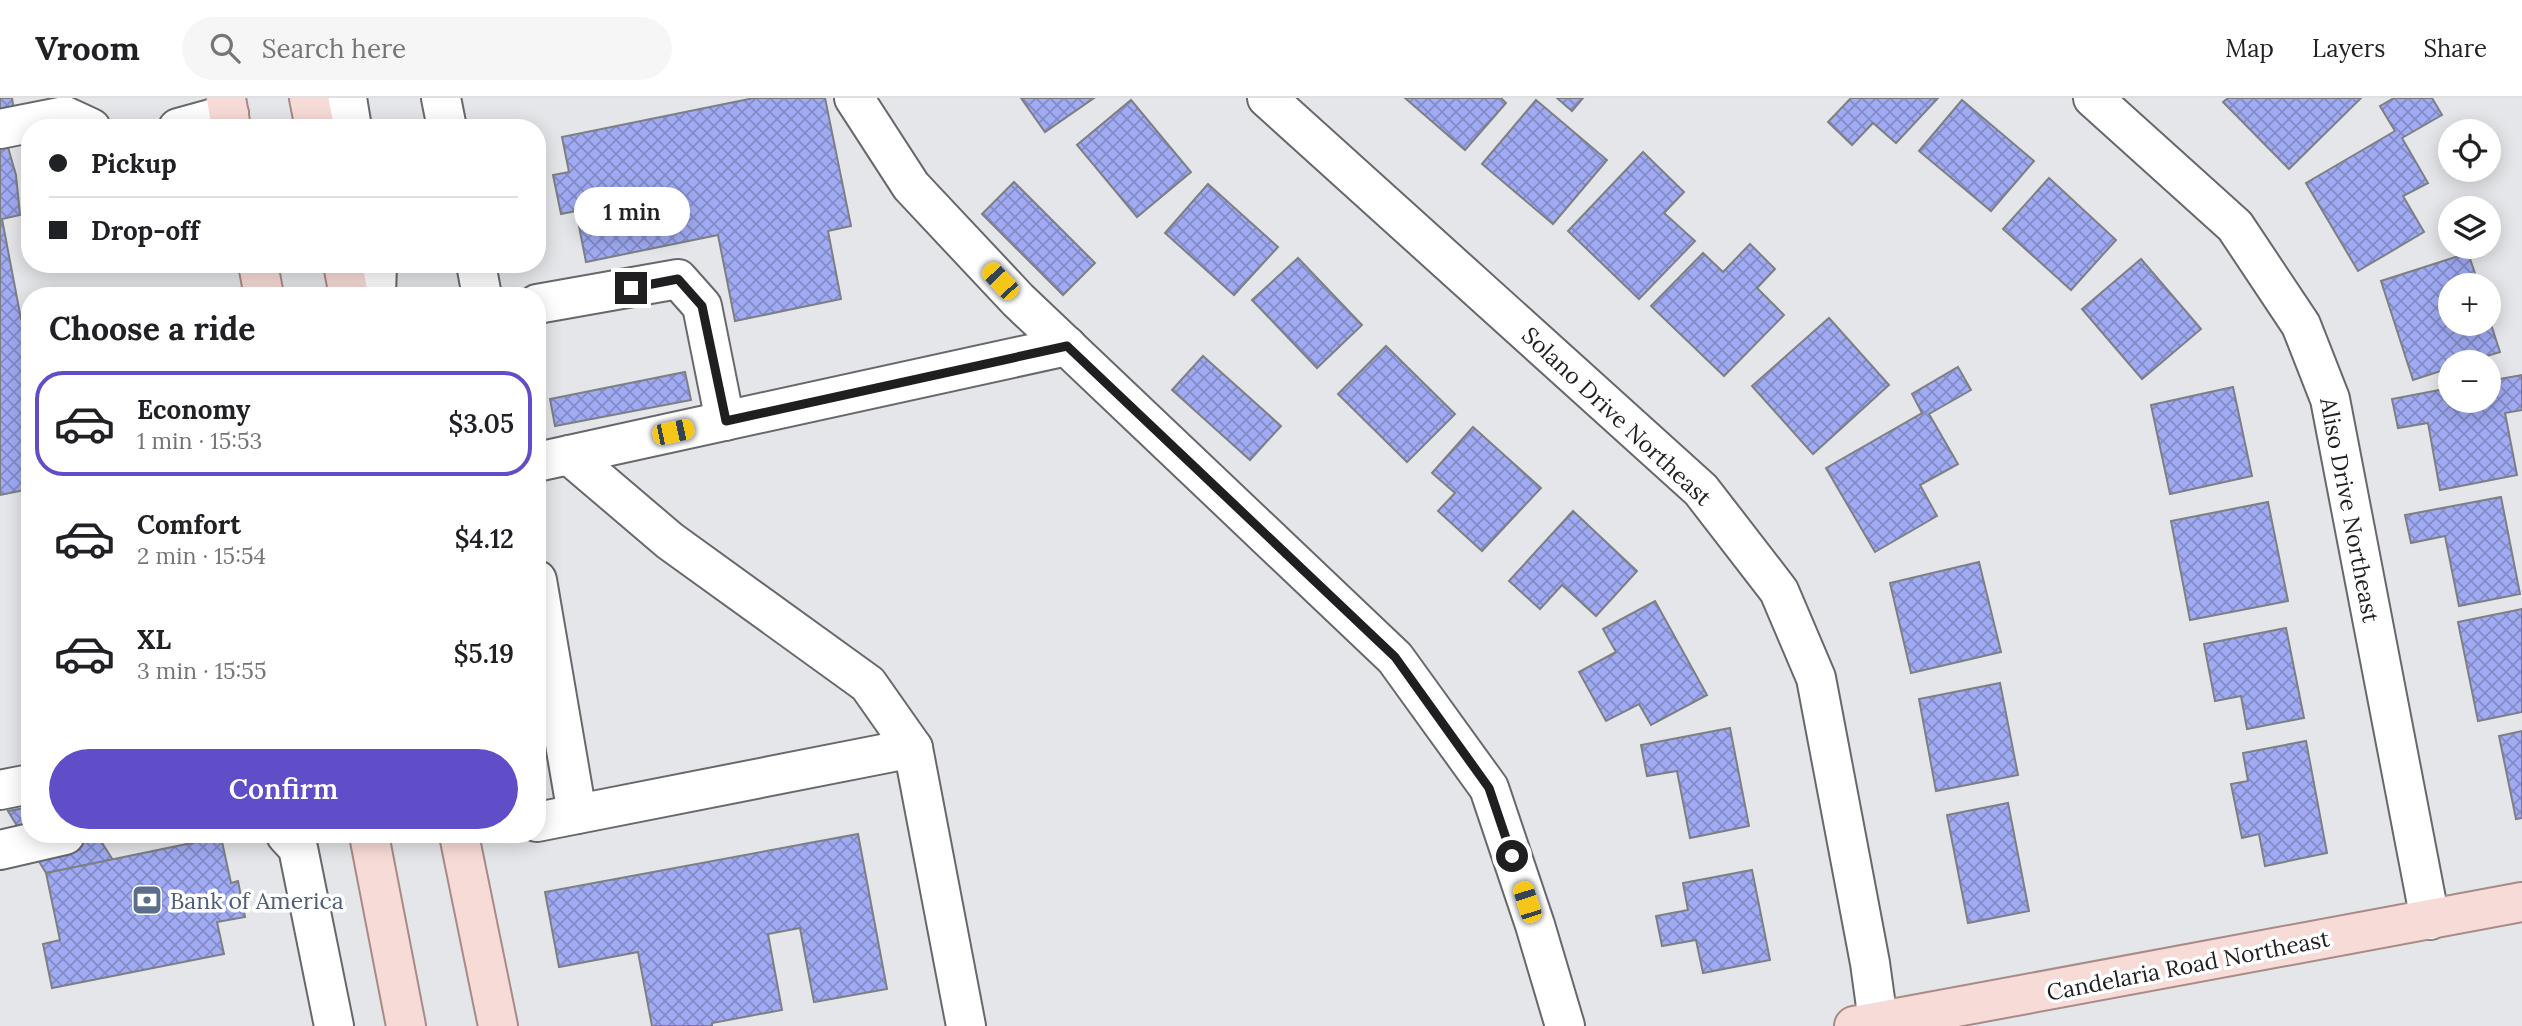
<!DOCTYPE html>
<html lang="en">
<head>
<meta charset="utf-8">
<style>
	:root { --surface:#fff; --page:#f6f6f6; --text:#202124; --muted:#757577; --line:#e0e0e0; --accent:#5f4ec7 }
	body { margin:0; font-family:Lora,serif; background:var(--page); color:var(--text); height:100vh; display:flex; flex-direction:column; font-size:26px; white-space:nowrap }
	* { box-sizing:border-box; margin:0 }
	p { font-size:23px; color:var(--muted) }
	.icon { flex:none; width:38px; height:38px; fill:none; stroke:currentColor; stroke-width:2; stroke-linecap:round; stroke-linejoin:round }
	.map { position:relative; flex:1; overflow:hidden }
	.side { position:absolute; left:21px; top:189px; width:525px; height:556px; display:flex; flex-direction:column; background:var(--surface); border-radius:28px; box-shadow:0 4px 18px #0003 }
	.side>* { flex:none }
	.top-card { position:absolute; left:21px; top:21px; width:525px; height:154px; border-radius:28px; box-shadow:0 4px 18px #0003; display:grid; align-content:center; height:154px; padding:0 28px; background:var(--surface) }
	.buttons { position:absolute; left:2438px; top:21px; display:grid; gap:14px }
	.buttons a { display:grid; place-items:center; width:63px; height:63px; border-radius:50%; background:var(--surface); box-shadow:0 4px 18px #0003; font-size:35px }
	.end { position:absolute; width:32px; height:32px; margin:-16px; border:9px solid #1f1f21; background:#fff; box-shadow:0 0 0 4px #fff }
	.from { border-radius:50% }
	.bubble { position:absolute; height:49px; border-radius:24px; background:var(--surface); box-shadow:0 4px 18px #0003; font-size:23px; font-weight:600; line-height:49px; text-align:center }
	.car { position:absolute; width:21px; height:42px; margin:-21px -10px; border-radius:9px; box-shadow:0 0 5px 2px #0007; background:linear-gradient(#f5c518 24%,#345 0 40%,#f5c518 0 76%,#345 0 86%,#f5c518 0) }
	.top-card b { display:flex; align-items:center; gap:24px; height:66px; font-size:26px }
	.top-card b+b { border-top:2px solid var(--line) }
	.top-card i { width:18px; height:18px; background:var(--text) }
	ul { padding:0; list-style:none }
	li { display:flex; align-items:center; gap:21px; height:105px; margin:0 14px 10px; padding:0 14px; border:4px solid transparent; border-radius:28px }
	li div { flex:1 }
	li b { display:block; font-size:26px }
	li em { font-style:normal; font-weight:600 }
	li.selected { border-color:var(--accent) }
	li>.icon { width:63px; height:63px; stroke-width:1.5 }
	h2 { padding:0 28px; font-size:32px; line-height:84px }
	.button { display:flex; gap:14px; margin-top:auto; padding:14px 28px }
	.button a { flex:1; height:80px; border-radius:42px; background:var(--accent); color:#fff; font-size:28px; font-weight:600; line-height:80px; text-align:center }
	header { display:flex; align-items:center; gap:42px; box-sizing:border-box; height:98px; padding:0 35px; background:var(--surface); border-bottom:2px solid var(--line) }
	header strong { font-size:33px }
	nav { display:flex; gap:38px; margin-inline-start:auto; font-size:24px }
	.search { width:490px; height:63px; background:var(--page); display:flex; align-items:center; gap:18px; box-sizing:border-box; padding:0 24px; border-radius:38px; color:var(--muted); font-size:26px }
	.map>svg:first-child { display:block }
	.building { fill:url(#building-cross-hatch); stroke:#7e7f82; stroke-width:2 }
	.lines { fill:none; stroke-linecap:round; stroke-linejoin:round }
	.minor-casing { stroke:#67686b; stroke-width:42 }
	.major-casing { stroke:#a88a86; stroke-width:42 }
	.minor { stroke:#fff; stroke-width:38 }
	.major { stroke:#f7dbd7; stroke-width:38 }
	.route { stroke:#1f1f21; stroke-width:9 }
	.labels { text-anchor:middle; dominant-baseline:central; stroke-width:7; stroke-linejoin:round; paint-order:stroke }
	.street-label { font-size:23px; fill:#1f1f21; stroke:#fff }
	.service-label { font-size:23px; fill:#4e5e75; stroke:#fff; text-anchor:start }
</style>
</head>
<body>
<header>
<strong>Vroom</strong>
<div class="search"><svg class="icon" aria-label="search" viewBox="0 0 24 24"><circle cx="10" cy="10" r="6"/><path d="M15 15l6 6"/></svg>Search here</div>
<nav><a>Map</a><a>Layers</a><a>Share</a></nav>
</header>
<div class="map">
<svg width="2522" height="928" viewBox="0 0 2522 928">
	<defs>
		<pattern id="building-cross-hatch" width="8" height="8" patternUnits="userSpaceOnUse" patternTransform="scale(1.75)"><rect width="8" height="8" fill="#a0abf4"/><path d="M0 0l8 8M0 8l8-8" fill="none" stroke="#828bc5"/></pattern>
	</defs>
	<rect width="100%" height="100%" fill="#e5e6e9"/>
	<g class="building">
		<polygon points="0,0 12,0 14,13 0,16"/>
		<polygon points="754,0 825,0 851,128 828,133 841,201 735,223 718,137 586,164 576,113 561,116 553,77 569,74 562,39"/>
		<polygon points="1021,0 1094,0 1045,34"/>
		<polygon points="1405,0 1501,0 1506,5 1465,52"/>
		<polygon points="1557,0 1583,0 1572,13"/>
		<polygon points="1851,0 1938,0 1896,45 1873,25 1852,47 1828,24"/>
		<polygon points="2228,0 2361,0 2289,71 2223,4"/>
		<polygon points="2394,0 2432,0 2442,17 2402,40 2428,85 2403,98 2424,134 2358,173 2306,85 2395,33 2380,8"/>
		<polygon points="1131,2 1191,74 1137,119 1077,47"/>
		<polygon points="1536,2 1607,62 1553,126 1482,66"/>
		<polygon points="1962,2 2034,63 1991,113 1919,53"/>
		<polygon points="5,39 16,77 20,117 2,121 21,221 30,219 30,391 0,397 0,40"/>
		<polygon points="1643,54 1684,94 1664,115 1695,143 1639,201 1568,133"/>
		<polygon points="2049,80 2116,142 2071,192 2003,131"/>
		<polygon points="1014,84 1095,165 1063,197 982,116"/>
		<polygon points="1208,86 1278,149 1234,197 1165,135"/>
		<polygon points="1750,146 1775,171 1757,190 1784,217 1724,278 1651,208 1703,155 1723,174"/>
		<polygon points="2468,155 2479,187 2450,187 2450,226 2488,226 2488,217 2500,254 2467,264 2450,264 2450,270 2413,282 2381,183"/>
		<polygon points="1298,160 1362,227 1317,270 1252,202"/>
		<polygon points="2141,161 2201,231 2142,281 2082,211"/>
		<polygon points="1829,220 1889,287 1813,356 1752,288"/>
		<polygon points="1386,248 1455,316 1407,364 1338,296"/>
		<polygon points="1203,258 1281,328 1250,362 1172,292"/>
		<polygon points="1958,269 1971,292 1929,316 1958,366 1920,387 1937,418 1875,454 1826,370 1922,315 1912,296"/>
		<polygon points="685,274 691,302 555,328 550,301"/>
		<polygon points="2522,277 2522,312 2505,315 2517,377 2440,392 2428,325 2398,330 2392,301 2450,290 2450,303 2488,303 2488,283"/>
		<polygon points="2233,289 2252,378 2170,396 2151,307"/>
		<polygon points="1473,329 1541,390 1482,453 1438,413 1455,395 1432,375"/>
		<polygon points="2501,399 2520,496 2459,508 2445,438 2411,445 2405,417"/>
		<polygon points="2268,404 2288,503 2190,522 2171,423"/>
		<polygon points="1573,413 1637,473 1596,518 1562,487 1540,511 1509,483"/>
		<polygon points="1979,464 2001,554 1911,575 1890,485"/>
		<polygon points="1655,503 1707,597 1651,627 1639,606 1606,623 1579,574 1616,554 1603,531"/>
		<polygon points="2522,511 2522,614 2478,623 2458,524"/>
		<polygon points="30,527 30,555 24,528"/>
		<polygon points="2286,530 2304,620 2247,631 2241,598 2215,603 2204,546"/>
		<polygon points="2000,585 2018,677 1936,693 1919,601"/>
		<polygon points="1730,630 1749,728 1690,740 1677,673 1647,678 1641,647"/>
		<polygon points="2522,633 2522,720 2516,721 2499,638"/>
		<polygon points="2306,643 2327,755 2265,768 2259,736 2242,740 2231,686 2248,683 2243,655"/>
		<polygon points="2008,705 2029,813 1968,825 1947,717"/>
		<polygon points="30,709 30,737 97,737 113,762 46,775 8,713"/>
		<polygon points="858,736 887,891 814,904 800,830 768,836 782,912 712,925 712,928 652,928 638,854 559,869 545,794"/>
		<polygon points="221,739 231,785 238,783 245,819 217,824 224,856 52,890 43,846 60,842 46,775"/>
		<polygon points="1752,772 1770,862 1703,875 1696,842 1662,848 1656,818 1688,812 1683,785"/>
	</g>
	<g class="lines">
		<g class="minor-casing">
			<g id="minor">
				<polyline points="347,0 352,30"/>
				<polyline points="441,0 447,30"/>
				<polyline points="854,0 911,88 1018,202 1395,560 1489,690 1535,827 1565,928"/>
				<polyline points="1267,0 1701,392 1779,493 1816,580 1870,865 1878,923"/>
				<polyline points="2093,0 2235,128 2301,227 2330,301 2430,822"/>
				<polyline points="178,30 229,16"/>
				<polyline points="0,31 65,18 91,30"/>
				<polyline points="476,166 482,198"/>
				<polyline points="376,198 377,166"/>
				<polyline points="537,206 678,181 702,208 725,323"/>
				<polyline points="569,357 1067,248"/>
				<polyline points="537,364 569,357 670,443 868,586 913,650 966,928"/>
				<polyline points="537,482 577,716"/>
				<polyline points="0,692 30,686"/>
				<polyline points="537,724 913,650"/>
				<polyline points="286,737 298,750 334,928"/>
				<polyline points="0,752 65,737"/>
			</g>
		</g>
		<g class="major-casing">
			<g id="major">
				<polyline points="226,0 231,30"/>
				<polyline points="309,0 315,30"/>
				<polyline points="258,166 264,198"/>
				<polyline points="343,166 349,198"/>
				<polyline points="369,737 406,928"/>
				<polyline points="459,737 498,928"/>
				<polyline points="1854,928 2522,804"/>
			</g>
		</g>
		<use href="#minor" class="minor"/>
		<use href="#major" class="major"/>
	</g>
	<g class="lines">
		<polyline class="route" points="631,190 678,181 702,208 726,323 1067,248 1395,559 1489,690 1512,758"/>
	</g>
	<defs>
		<g id="bank-square" transform="scale(1.575)"><rect x="-9" y="-9" width="18" height="18" rx="4" fill="#5c6f8a" stroke="#fff"/><path d="M-6-4H6V4H-6ZM0-2.3a2.3 2.3 0 1 0 0 4.6a2.3 2.3 0 1 0 0-4.6Z" fill="#fff"/></g>
	</defs>
	<g fill-rule="evenodd">
		<use href="#bank-square" x="147" y="802"/>
	</g>
	<g class="labels">
		<g class="street-label">
			<text transform="translate(1617 318) rotate(43)">Solano Drive Northeast</text>
			<text transform="translate(2350 412) rotate(79)">Aliso Drive Northeast</text>
			<text transform="translate(2188 867) rotate(-11)">Candelaria Road Northeast</text>
		</g>
		<g class="service-label">
			<text x="170" y="802">Bank of America</text>
		</g>
	</g>
</svg>
<div class="buttons">
<a><svg class="icon" aria-label="locate" viewBox="0 0 24 24"><circle cx="12" cy="12" r="6"/><path d="M12 2v4M12 18v4M2 12h4M18 12h4"/></svg></a>
<a><svg class="icon" aria-label="layers" viewBox="0 0 24 24"><path d="M12 4l9 5-9 5-9-5zM3 14l9 5 9-5"/></svg></a>
<a>+</a>
<a>−</a>
</div>
<i class="end from" style="left:1512px;top:758px"></i>
<i class="end" style="left:631px;top:190px"></i>
<div class="bubble" style="left:574px;top:89px;width:116px">1 min</div>
<i class="car" style="left:1000px;top:183px;rotate:317deg"></i>
<i class="car" style="left:673px;top:334px;rotate:78deg"></i>
<i class="car" style="left:1527px;top:804px;rotate:342deg"></i>
<div class="top-card">
<b><i class="from"></i>Pickup</b>
<b><i></i>Drop-off</b>
</div>
<section class="side">
<h2>Choose a ride</h2>
<ul>
<li class="selected"><svg class="icon" aria-label="car" viewBox="0 0 24 24"><path d="M5 17H2v-5l4-1 3-4h7l3 4 3 1v5h-3M9 17h6M6 11h13"/><circle cx="7" cy="17" r="2"/><circle cx="17" cy="17" r="2"/></svg><div><b>Economy</b><p>1 min · 15:53</p></div><em>$3.05</em></li>
<li><svg class="icon" aria-label="car" viewBox="0 0 24 24"><path d="M5 17H2v-5l4-1 3-4h7l3 4 3 1v5h-3M9 17h6M6 11h13"/><circle cx="7" cy="17" r="2"/><circle cx="17" cy="17" r="2"/></svg><div><b>Comfort</b><p>2 min · 15:54</p></div><em>$4.12</em></li>
<li><svg class="icon" aria-label="car" viewBox="0 0 24 24"><path d="M5 17H2v-5l4-1 3-4h7l3 4 3 1v5h-3M9 17h6M6 11h13"/><circle cx="7" cy="17" r="2"/><circle cx="17" cy="17" r="2"/></svg><div><b>XL</b><p>3 min · 15:55</p></div><em>$5.19</em></li>
</ul>
<div class="button"><a>Confirm</a></div>
</section>
</div>
</body>
</html>
